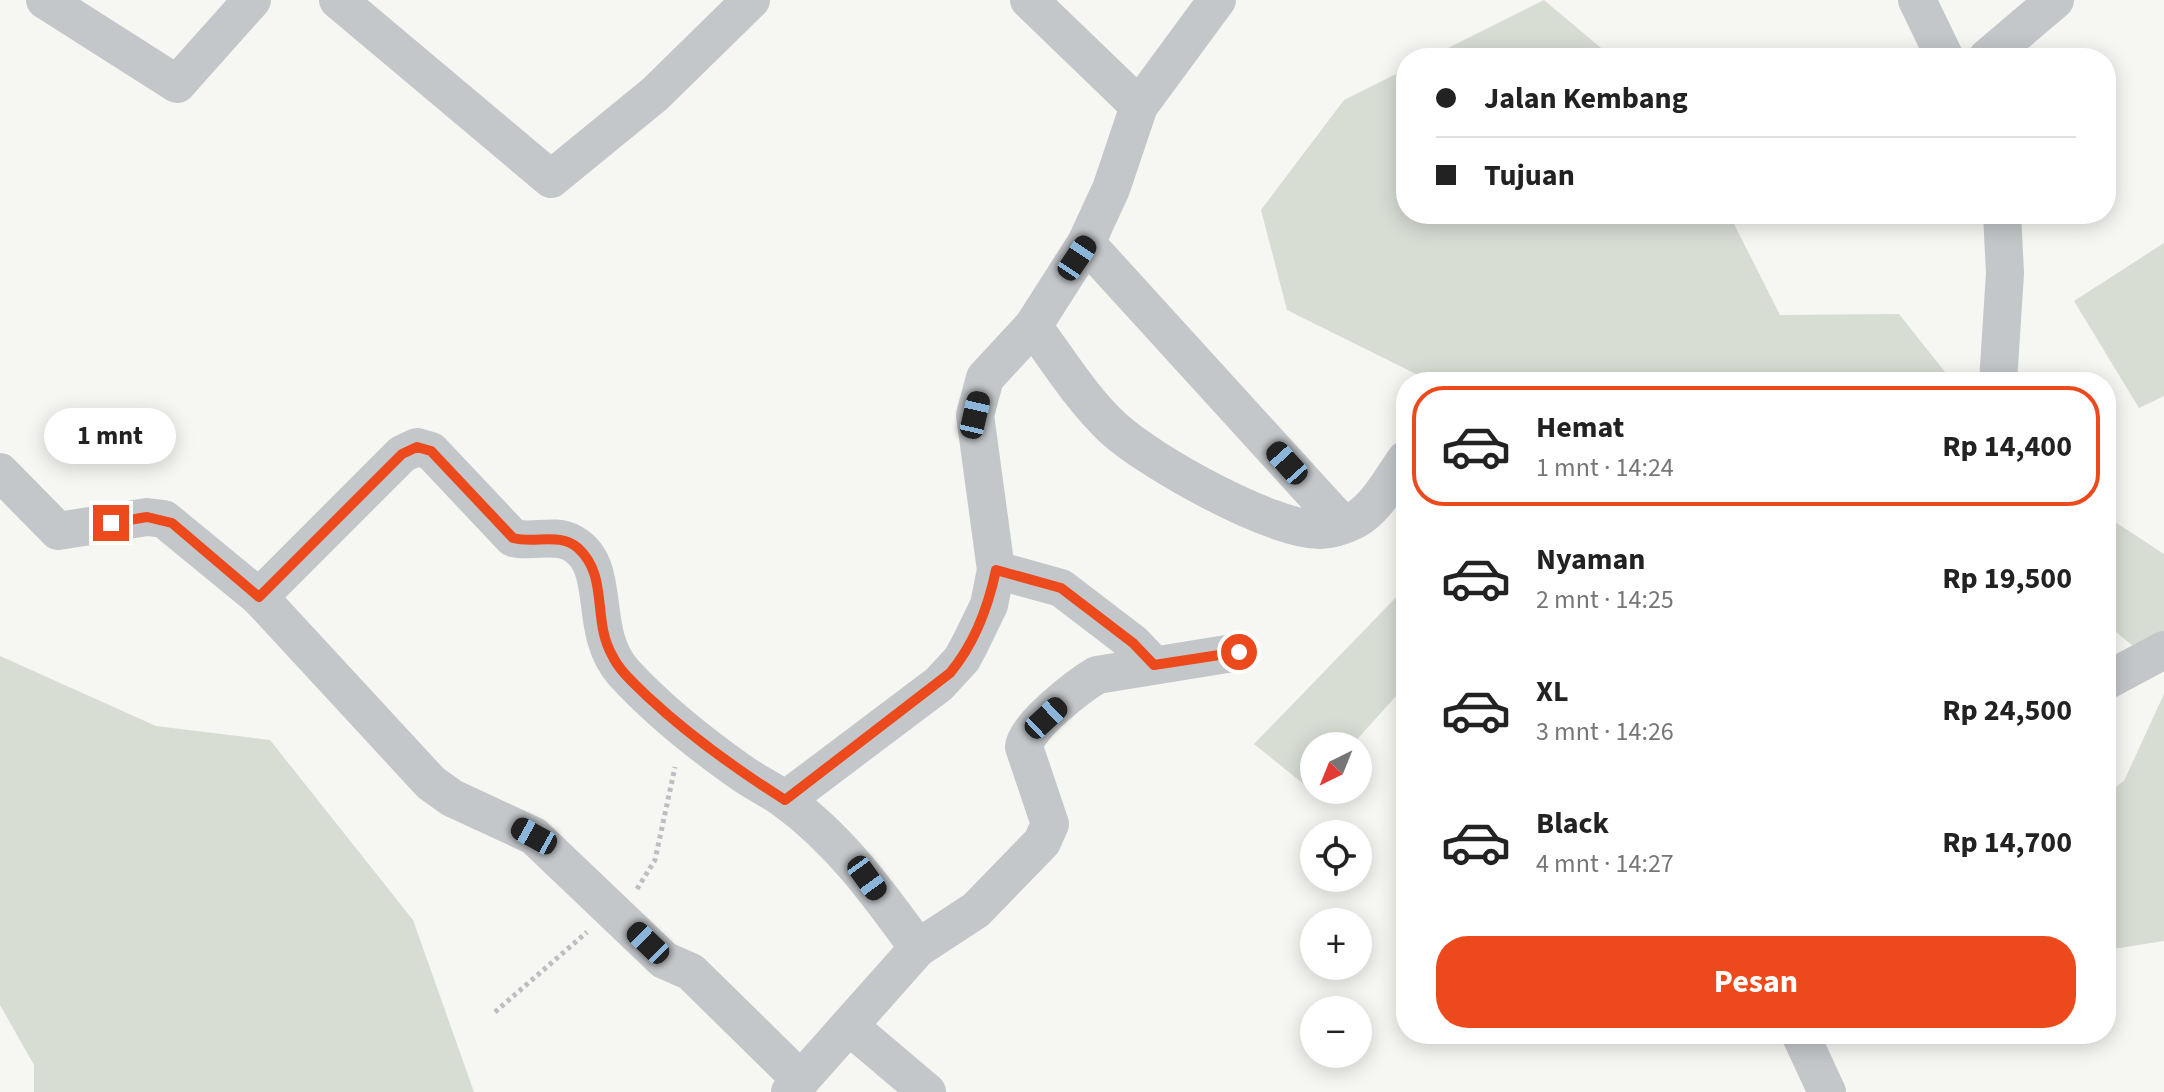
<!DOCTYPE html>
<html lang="id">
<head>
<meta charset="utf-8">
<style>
	:root { --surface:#fff; --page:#f2f2f2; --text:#222; --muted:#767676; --line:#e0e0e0; --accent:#ec491c }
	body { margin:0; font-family:"Source Sans 3",sans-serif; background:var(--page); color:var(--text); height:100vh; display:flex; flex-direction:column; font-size:30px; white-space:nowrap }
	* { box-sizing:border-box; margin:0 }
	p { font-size:26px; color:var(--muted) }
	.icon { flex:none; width:44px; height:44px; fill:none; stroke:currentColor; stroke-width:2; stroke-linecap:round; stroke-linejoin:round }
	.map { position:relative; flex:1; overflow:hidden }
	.sheet { position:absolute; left:1396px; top:372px; width:720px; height:672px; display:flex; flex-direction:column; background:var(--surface); border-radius:32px; box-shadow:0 4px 20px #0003 }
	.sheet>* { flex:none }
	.hud { position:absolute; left:1396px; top:48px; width:720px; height:176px; border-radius:32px; box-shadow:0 4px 20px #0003; display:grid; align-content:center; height:176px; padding:0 40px; background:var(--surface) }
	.needle { width:52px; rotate:223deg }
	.controls { position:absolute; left:1300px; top:732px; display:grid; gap:16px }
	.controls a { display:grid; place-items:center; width:72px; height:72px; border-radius:50%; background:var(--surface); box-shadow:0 4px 20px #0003; font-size:40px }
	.end { position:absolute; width:36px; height:36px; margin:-18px; border:10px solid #ec491c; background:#fff; box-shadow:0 0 0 4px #fff }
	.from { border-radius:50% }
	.bubble { position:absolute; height:56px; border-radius:28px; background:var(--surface); box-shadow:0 4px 20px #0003; font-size:26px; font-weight:700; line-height:56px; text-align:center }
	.car { position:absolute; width:24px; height:48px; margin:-24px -12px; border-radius:10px; box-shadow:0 0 6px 2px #0007; background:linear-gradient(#222 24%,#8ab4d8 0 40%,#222 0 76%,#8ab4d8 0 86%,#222 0) }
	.hud b { display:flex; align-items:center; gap:28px; height:76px; font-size:30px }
	.hud b+b { border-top:2px solid var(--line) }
	.hud i { width:20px; height:20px; background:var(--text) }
	ul { padding:14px 0 0; list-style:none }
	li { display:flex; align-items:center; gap:24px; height:120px; margin:0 16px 12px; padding:0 24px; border:4px solid transparent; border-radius:32px }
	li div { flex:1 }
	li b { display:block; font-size:30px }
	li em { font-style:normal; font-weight:700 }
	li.on { border-color:var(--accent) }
	li>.icon { width:72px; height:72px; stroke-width:1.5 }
	.button { display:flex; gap:16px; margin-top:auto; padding:16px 40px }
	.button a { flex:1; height:92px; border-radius:32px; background:var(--accent); color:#fff; font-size:32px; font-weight:700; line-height:92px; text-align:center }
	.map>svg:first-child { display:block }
	.green { fill:#d7ddd3 }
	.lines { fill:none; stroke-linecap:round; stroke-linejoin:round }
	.path { stroke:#bcbfc1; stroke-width:5; stroke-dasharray:4 4; stroke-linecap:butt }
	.minor { stroke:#c3c7ca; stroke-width:38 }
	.route { stroke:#ec491c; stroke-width:10 }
</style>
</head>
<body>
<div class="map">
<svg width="2164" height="1092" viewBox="0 0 2164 1092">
	<rect width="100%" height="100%" fill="#f6f6f2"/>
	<g class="green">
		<polygon points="1544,0 1613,58 1428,58"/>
		<polygon points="1406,69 1406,214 1729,214 1780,315 1899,314 1953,382 1432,382 1287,310 1261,210 1344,100"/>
		<polygon points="2164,243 2164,396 2139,408 2074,301"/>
		<polygon points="2106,516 2164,554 2164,671 2106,624"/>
		<polygon points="1406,587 1406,685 1351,746 1314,746 1314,787 1311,790 1254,744"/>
		<polygon points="0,656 156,726 270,740 413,920 474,1092 34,1092 34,1065 0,1005"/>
		<polygon points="2164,694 2164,941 2106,950 2106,794 2124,781"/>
	</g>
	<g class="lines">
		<g class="path">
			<polyline points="637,889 655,860 675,767"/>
			<polyline points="495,1012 587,932"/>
		</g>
		<g class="minor">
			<polyline points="45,0 177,84 252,0"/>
			<polyline points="338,0 551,179 655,94 751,0"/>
			<polyline points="1029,0 1139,106"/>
			<polyline points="1917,0 1945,58"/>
			<polyline points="1987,58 2055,0"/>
			<polyline points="1086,243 1343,525"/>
			<path d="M1033 326C1058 360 1082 399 1113 428 1150 462 1270 529 1320 530 1332 530 1345 525 1355 520 1377 508 1392 478 1406 459"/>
			<polyline points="1998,382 2005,273 2002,214"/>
			<path d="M0 472 58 531 147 517 164 519 259 597 402 454 417 447 431 451 513 538C533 543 554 533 572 543 614 566 586 631 624 673 658 710 698 742 739 771 754 782 770 789 785 800 840 840 879 894 918 948"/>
			<polyline points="996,570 1061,588 1133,643 1154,665"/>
			<polyline points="259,597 431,783 452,798 534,836 664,960 691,972 801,1080"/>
			<polyline points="2106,681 2164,650"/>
			<polyline points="785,800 939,684 962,659 970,644 989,605 996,570 975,415 985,378 1033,326 1086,243 1111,189 1139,106 1217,0"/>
			<polyline points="849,1026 927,1092"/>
			<polyline points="1800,1034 1827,1092"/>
			<path d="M790 1092 918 948 976 910 1042 842 1050 824 1024 747C1025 727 1080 685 1097 675L1239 652"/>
		</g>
	</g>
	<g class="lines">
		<path class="route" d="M111 523 147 517 172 523 259 597 402 454 417 447 431 451 513 538C535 544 560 532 578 548 609 576 592 620 612 655 620 672 635 684 648 697 691 737 736 769 785 800L950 673C975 643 988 608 996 570L1061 588 1133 643 1154 665 1239 652"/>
	</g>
</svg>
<div class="controls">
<a><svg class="needle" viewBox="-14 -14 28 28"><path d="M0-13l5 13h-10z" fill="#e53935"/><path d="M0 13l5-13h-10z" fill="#767676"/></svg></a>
<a><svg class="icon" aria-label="locate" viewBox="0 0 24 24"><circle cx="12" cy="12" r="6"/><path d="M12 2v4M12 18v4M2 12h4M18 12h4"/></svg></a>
<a>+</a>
<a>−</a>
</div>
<i class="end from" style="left:1239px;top:652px"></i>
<i class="end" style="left:111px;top:523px"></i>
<div class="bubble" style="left:44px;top:408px;width:132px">1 mnt</div>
<i class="car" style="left:1077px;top:258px;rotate:34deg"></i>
<i class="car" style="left:975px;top:415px;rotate:13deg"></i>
<i class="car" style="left:1287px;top:463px;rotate:318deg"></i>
<i class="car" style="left:1046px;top:718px;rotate:47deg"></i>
<i class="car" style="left:534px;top:836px;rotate:299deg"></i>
<i class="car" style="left:867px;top:878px;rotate:144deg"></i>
<i class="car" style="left:648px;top:943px;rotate:314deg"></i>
<div class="hud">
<b><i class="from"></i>Jalan Kembang</b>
<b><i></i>Tujuan</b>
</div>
<section class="sheet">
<ul>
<li class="on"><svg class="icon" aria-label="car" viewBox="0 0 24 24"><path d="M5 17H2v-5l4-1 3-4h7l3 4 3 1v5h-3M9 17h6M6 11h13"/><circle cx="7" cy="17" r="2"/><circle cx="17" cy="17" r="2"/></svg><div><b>Hemat</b><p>1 mnt · 14:24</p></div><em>Rp 14,400</em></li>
<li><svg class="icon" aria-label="car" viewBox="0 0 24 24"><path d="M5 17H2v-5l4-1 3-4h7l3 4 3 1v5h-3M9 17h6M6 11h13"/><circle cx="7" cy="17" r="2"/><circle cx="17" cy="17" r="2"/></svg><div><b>Nyaman</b><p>2 mnt · 14:25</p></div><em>Rp 19,500</em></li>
<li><svg class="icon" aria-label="car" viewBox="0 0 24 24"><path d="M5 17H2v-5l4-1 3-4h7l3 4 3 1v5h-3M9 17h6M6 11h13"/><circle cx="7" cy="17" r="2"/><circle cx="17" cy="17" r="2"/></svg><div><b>XL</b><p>3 mnt · 14:26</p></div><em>Rp 24,500</em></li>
<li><svg class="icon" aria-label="car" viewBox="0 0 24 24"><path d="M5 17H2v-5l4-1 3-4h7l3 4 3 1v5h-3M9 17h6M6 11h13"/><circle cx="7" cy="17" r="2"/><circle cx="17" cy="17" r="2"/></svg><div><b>Black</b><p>4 mnt · 14:27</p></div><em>Rp 14,700</em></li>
</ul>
<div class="button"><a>Pesan</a></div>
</section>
</div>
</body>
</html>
